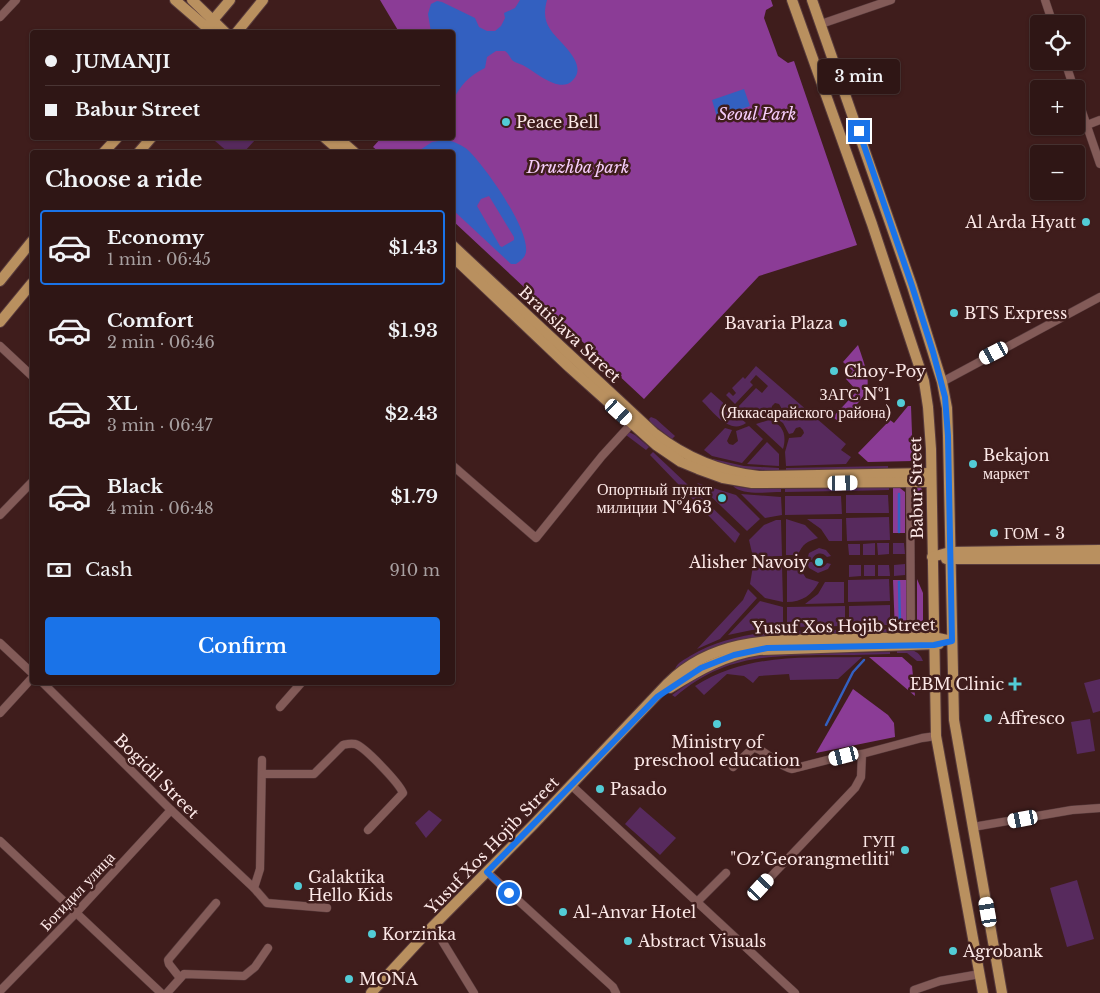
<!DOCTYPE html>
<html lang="en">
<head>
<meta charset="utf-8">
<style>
	:root { --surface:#2f1615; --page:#3b2322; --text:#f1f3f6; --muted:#a79fa0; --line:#4a3534; --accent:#1a73e8 }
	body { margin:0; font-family:"Libre Baskerville",serif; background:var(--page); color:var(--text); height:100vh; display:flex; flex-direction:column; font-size:19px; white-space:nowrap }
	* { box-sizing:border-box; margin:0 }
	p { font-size:16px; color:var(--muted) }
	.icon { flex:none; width:28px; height:28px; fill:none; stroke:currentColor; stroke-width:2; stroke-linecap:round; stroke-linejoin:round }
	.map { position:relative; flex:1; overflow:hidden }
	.sheet { position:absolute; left:30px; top:150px; width:425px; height:535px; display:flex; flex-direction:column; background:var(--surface); border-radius:5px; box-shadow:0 1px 4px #0004,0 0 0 1px var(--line) }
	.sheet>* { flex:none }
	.hud { position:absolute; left:30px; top:30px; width:425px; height:110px; border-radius:5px; box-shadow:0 1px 4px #0004,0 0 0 1px var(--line); display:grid; align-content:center; height:110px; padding:0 15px; background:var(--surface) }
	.tools { position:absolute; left:1030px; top:15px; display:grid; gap:10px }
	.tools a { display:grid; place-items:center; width:55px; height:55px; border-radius:5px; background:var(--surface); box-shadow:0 1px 4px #0004,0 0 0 1px var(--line); font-size:25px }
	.end { position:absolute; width:22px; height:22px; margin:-11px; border:6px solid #1a73e8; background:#fff; box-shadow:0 0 0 2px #fff }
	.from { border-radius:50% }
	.bubble { position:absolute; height:35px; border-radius:5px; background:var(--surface); box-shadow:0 1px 4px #0004,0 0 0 1px var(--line); font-size:16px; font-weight:600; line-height:35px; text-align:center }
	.car { position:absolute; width:15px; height:30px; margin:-15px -8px; border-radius:6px; box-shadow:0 0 4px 1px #0007; background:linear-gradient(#fff 24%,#345 0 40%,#fff 0 76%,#345 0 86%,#fff 0) }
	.hud b { display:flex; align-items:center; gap:18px; height:48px; font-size:19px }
	.hud b+b { border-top:1px solid var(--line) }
	.hud i { width:12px; height:12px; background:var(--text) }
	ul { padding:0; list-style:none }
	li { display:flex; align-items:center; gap:15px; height:75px; margin:0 10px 8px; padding:0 5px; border:2px solid transparent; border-radius:5px }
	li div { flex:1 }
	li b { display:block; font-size:19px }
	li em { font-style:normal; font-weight:600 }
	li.current { border-color:var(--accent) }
	li>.icon { width:45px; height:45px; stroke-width:1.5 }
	h2 { padding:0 15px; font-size:22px; line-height:60px }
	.pay { display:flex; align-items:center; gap:12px; height:55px; padding:0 15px; font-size:19px }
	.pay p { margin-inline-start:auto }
	.primary-button { display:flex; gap:10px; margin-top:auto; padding:10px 15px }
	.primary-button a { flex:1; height:58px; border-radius:5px; background:var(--accent); color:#fff; font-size:20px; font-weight:600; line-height:58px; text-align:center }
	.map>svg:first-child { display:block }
	.green { fill:#572a5d }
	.forest { fill:#8b3c96 }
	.water { fill:#3360c0; fill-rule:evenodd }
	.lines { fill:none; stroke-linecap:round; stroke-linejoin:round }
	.stream { stroke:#3360c0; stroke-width:2.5 }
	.minor-casing { stroke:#583b3c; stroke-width:9 }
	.major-casing { stroke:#583b3c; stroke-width:12 }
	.minor { stroke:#835b58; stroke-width:8 }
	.major { stroke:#b9905f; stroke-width:10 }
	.route { stroke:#1a73e8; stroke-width:6 }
	.poi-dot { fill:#52ccd6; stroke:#3f1d1c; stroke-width:2 }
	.labels { text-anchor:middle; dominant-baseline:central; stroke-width:5; stroke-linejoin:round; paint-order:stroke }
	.park-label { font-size:16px; font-style:italic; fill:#f7cefc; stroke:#3f1d1c }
	.poi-label { font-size:16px; fill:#fce8e7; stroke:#3f1d1c; text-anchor:start }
	.street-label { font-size:16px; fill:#fce8e7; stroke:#3f1d1c }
</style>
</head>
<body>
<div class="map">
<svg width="1100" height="993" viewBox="0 0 1100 993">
	<rect width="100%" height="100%" fill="#3f1d1c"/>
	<g class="green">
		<polygon points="218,138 257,138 244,152 228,152 215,141"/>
		<polygon points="756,366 846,444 841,450 851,457 846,464 786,466 785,452 789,438 801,437 804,433 803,430 800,427 796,428 793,433 789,434 783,423 774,417 776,414 780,413 782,409 779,404 775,403 772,406 770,416 753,420 738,407 756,388 762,393 768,386 756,375 750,382 753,385 735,404 726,395 729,392 733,396 736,393 732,388 743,377 745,379"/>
		<path d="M711 392 746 423C730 435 713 412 702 401Z"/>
		<polygon points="651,417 656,419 675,436 672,439 651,423 649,419"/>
		<path d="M769 420C783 424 787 435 783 449L756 424Z"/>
		<polygon points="749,426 763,439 742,463 712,456 704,450 725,428 732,430 727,441 729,444 733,445 738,441 736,431"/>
		<polygon points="629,432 635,435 649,447 646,450 626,435"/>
		<polygon points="767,442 779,454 779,466 747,464"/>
		<polygon points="653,452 740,534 735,543 650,455"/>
		<polygon points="713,459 744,466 779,468 779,471 737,468 711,460"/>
		<polygon points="888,466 888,468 786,471 786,468"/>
		<polygon points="697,483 736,495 760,519 747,531"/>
		<path d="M733 486 753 489H781V492C768 492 743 496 733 486Z"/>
		<polygon points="889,487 889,490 846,491 846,488"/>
		<polygon points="841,488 842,491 785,492 785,489"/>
		<polygon points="741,494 781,497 782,515 765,518"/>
		<polygon points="846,495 888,495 889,513 846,513"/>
		<polygon points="785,496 841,496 842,514 785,515"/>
		<polygon points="889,517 890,540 847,541 846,518"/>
		<path d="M786 519 805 525 818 538C808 541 802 544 798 555H786Z"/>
		<polygon points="807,519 842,519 842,541 829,541 821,529"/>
		<polygon points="776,520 781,520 782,556 753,557 749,540 764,525"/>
		<polygon points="875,543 875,555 863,555 863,544"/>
		<polygon points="877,543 889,543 889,554 878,555"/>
		<polygon points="893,543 904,543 905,554 893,554"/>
		<polygon points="848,544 860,544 860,555 849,555"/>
		<path d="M819 548 826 550 831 556 827 557C822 551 814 553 812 560H807L809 553Z"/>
		<path d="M807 562H812C815 569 823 570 827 563L831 564 828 569 818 573 809 568Z"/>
		<polygon points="905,564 905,575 894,576 894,565"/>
		<polygon points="849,565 861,565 861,576 849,577"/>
		<rect x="864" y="565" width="11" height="11"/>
		<polygon points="878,565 889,565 890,576 878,576"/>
		<polygon points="753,566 782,566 783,602 765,598 750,584"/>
		<path d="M787 566H798L806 578 819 582C812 595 802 602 787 602Z"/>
		<polygon points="889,579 890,601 848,602 848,580"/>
		<polygon points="825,582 844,582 844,603 805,604 818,594"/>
		<polygon points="748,589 757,598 720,639 697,649 743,600"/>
		<polygon points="760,601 783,607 783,627 752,630 728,635"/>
		<polygon points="890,605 890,625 849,625 849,606"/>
		<polygon points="845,606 845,626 787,627 787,607"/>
		<polygon points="890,629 890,632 850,633 850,630"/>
		<polygon points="845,630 845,633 787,634 787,631"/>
		<path d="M783 631V634C739 637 713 645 675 669 678 662 684 660 690 656 718 639 751 633 783 631Z"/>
		<path d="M897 648C908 649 919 649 923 661H917L907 653H897Z"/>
		<path d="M890 652V654C866 655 842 655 818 655 760 656 721 658 675 697L672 695 690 682 715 668 750 657 771 654Z"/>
		<path d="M862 657 838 679 790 680 789 674 759 676 753 683 744 676 727 674 704 695 695 686C748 653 802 658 862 657Z"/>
		<polygon points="1100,679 1100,711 1093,713 1084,683"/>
		<polygon points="1090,719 1095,751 1077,754 1071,722"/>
		<polygon points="640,807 676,838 660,855 625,824"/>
		<polygon points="429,810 442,820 426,838 415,823"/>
		<polygon points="1077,880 1094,939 1067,947 1050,888"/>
	</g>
	<g class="forest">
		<polygon points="380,0 771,0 773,6 766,10 764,18 778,56 788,63 794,61 857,245 759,276 644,399 453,221 452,152 379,152 373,147 381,138 452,138 452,32 399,32"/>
		<path d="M858 345C874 391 872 388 840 423L833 417 857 391 846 379 853 371 843 362Z"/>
		<polygon points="908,406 911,406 913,461 868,462 858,453 890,420 894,423"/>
		<polygon points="893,487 900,488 905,492 905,533 893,533"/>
		<polygon points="915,487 919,487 922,489 923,521 918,533 915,534"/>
		<polygon points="917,579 923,593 923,629 921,632 917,632"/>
		<polygon points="893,580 907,580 907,628 903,632 895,633"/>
		<polygon points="869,657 902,657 912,666 915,696"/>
		<polygon points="853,689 888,715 894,723 895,737 816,753"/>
	</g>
	<g class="water">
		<path d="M520 0H547C544 11 544 20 550 29 558 42 589 63 573 80 561 94 538 74 526 67 522 64 515 63 512 60 509 56 509 54 505 51H496L487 57 485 68C469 76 460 85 453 101V69L456 63 453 57 452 32H431L428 14 431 4 437 1 442 2 475 18 479 27 487 31H495L501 26 505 18 504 13 515 8Z"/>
		<polygon points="744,89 750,106 717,117 712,100"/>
		<path d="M445 140C453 141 463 145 469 151 486 168 529 228 526 252 525 258 520 261 516 264H511L453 210 452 152H417L432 142ZM489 196 514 237V240L502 247 500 246 477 206 481 199Z"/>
	</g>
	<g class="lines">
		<g class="stream">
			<polyline points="899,494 899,532"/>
			<polyline points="899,582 900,624"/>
			<polyline points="826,725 853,672 864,660"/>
		</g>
		<g class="minor-casing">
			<g id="minor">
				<polyline points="1045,0 1053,24"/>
				<polyline points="0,17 16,0"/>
				<polyline points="821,24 891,0"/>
				<polyline points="1065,61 1074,89"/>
				<polyline points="1076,94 1100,164"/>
				<polyline points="1087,125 1100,120"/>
				<polyline points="0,346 32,376"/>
				<polyline points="942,382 1100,297"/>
				<polyline points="452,465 536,538 602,456 634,421"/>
				<polyline points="910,477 911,641"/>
				<polyline points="0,515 32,482"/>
				<polyline points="0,643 32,673"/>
				<polyline points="42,682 171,810 254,888"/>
				<polyline points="280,707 302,682"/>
				<polyline points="0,713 32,678"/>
				<polyline points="262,760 260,869 254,888 267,903 327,908"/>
				<path d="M733 767 753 748C764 748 777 766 792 769L843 756 862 754"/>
				<path d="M263 774H314L343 745C347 744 350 743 355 744 364 746 399 783 403 793L368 830"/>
				<polyline points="571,785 795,993"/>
				<polyline points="973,827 1072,810 1100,808"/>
				<polyline points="0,841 161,993"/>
				<polyline points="487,872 613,987 616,993"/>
				<polyline points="761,887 855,788 861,777 862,754 922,738 936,736"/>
				<polyline points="697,902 726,873"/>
				<polyline points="433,926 474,993"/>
				<polyline points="180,978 169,964 168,960 216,903"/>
				<polyline points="1,990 76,913 171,810"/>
				<polyline points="167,993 184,974 244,976 255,967 268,948"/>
				<polyline points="914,993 914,990 940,981 980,974"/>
			</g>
		</g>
		<g class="major-casing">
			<g id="major">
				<polyline points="175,0 212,32"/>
				<polyline points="192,0 225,32"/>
				<polyline points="792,0 872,224 924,381 928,407 931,449 936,736 983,993"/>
				<polyline points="812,0 912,286 942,382 947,408 948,436 954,720 1002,993"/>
				<polyline points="208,26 230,0"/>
				<polyline points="237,32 263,0"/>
				<polyline points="325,138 341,152"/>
				<polyline points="338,138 354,152"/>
				<polyline points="104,152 117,138"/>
				<polyline points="139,152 151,138"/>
				<path d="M452 245 654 433C685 457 719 472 759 476L931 473"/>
				<polyline points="452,256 569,367 656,445 681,462 698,469 723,478 752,483 931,482"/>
				<polyline points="0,281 32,241"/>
				<polyline points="0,322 32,283"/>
				<polyline points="932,557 950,552 1100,550"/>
				<polyline points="946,559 1100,559"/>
				<path d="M670 688C699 670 725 655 759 650L939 644"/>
				<path d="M371 993 433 926 533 825 668 683C714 638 770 640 830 639 864 638 899 638 933 637L952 641"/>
			</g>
		</g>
		<use href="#minor" class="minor"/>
		<use href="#major" class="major"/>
	</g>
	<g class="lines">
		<polyline class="route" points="509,893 487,872 657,697 701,668 734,655 767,648 934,645 952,641 948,436 945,397 933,352 912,286 859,131"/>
	</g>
	<g class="poi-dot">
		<circle cx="506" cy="122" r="5"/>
		<circle cx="1086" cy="222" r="5"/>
		<circle cx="954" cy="313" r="5"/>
		<circle cx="843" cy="323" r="5"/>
		<circle cx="834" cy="371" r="5"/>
		<circle cx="901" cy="403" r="5"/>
		<circle cx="973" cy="464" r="5"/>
		<circle cx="722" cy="498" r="5"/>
		<circle cx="994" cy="533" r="5"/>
		<circle cx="819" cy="562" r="5"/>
		<path d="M1012.5 676.5h5v5h5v5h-5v5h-5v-5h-5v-5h5z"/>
		<circle cx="988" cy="718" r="5"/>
		<circle cx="717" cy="724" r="5"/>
		<circle cx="600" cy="789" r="5"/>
		<circle cx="905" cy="850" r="5"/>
		<circle cx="298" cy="886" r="5"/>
		<circle cx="563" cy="912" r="5"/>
		<circle cx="372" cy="934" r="5"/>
		<circle cx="628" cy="941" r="5"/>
		<circle cx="953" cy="951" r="5"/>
		<circle cx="349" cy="979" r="5"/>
	</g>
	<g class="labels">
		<g class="park-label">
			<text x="757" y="114">Seoul Park</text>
			<text x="578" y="167">Druzhba park</text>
		</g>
		<g class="poi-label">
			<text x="516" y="122">Peace Bell</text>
			<text x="1076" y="222" text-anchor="end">Al Arda Hyatt</text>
			<text x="964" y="313">BTS Express</text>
			<text x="833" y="323" text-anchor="end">Bavaria Plaza</text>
			<text x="844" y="371">Choy-Poy</text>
			<text x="891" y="394" text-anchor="end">ЗАГС №1<tspan x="891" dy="18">(Яккасарайского района)</tspan></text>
			<text x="983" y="455">Bekajon<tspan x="983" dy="18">маркет</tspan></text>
			<text x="712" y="489" text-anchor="end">Опортный пункт<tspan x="712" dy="18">милиции №463</tspan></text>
			<text x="1004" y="533">ГОМ - 3</text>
			<text x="809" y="562" text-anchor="end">Alisher Navoiy</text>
			<text x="1004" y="684" text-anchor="end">EBM Clinic</text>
			<text x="998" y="718">Affresco</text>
			<text x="717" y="742" text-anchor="middle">Ministry of<tspan x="717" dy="18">preschool education</tspan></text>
			<text x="610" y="789">Pasado</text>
			<text x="895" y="841" text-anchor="end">ГУП<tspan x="895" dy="18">"Oz’Georangmetliti"</tspan></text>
			<text x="308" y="877">Galaktika<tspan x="308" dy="18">Hello Kids</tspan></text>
			<text x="573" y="912">Al-Anvar Hotel</text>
			<text x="382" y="934">Korzinka</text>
			<text x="638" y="941">Abstract Visuals</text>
			<text x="963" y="951">Agrobank</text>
			<text x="359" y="979">MONA</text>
		</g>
		<g class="street-label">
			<text transform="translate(570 334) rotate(43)">Bratislava Street</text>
			<text transform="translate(916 488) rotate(-91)">Babur Street</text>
			<text transform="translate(844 626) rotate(-1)">Yusuf Xos Hojib Street</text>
			<text transform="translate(157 776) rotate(45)">Bogidil Street</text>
			<text transform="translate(492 845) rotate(-46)">Yusuf Xos Hojib Street</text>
			<text transform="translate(77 891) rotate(-47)">Богидил улица</text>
		</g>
	</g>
</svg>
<div class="tools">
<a><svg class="icon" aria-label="locate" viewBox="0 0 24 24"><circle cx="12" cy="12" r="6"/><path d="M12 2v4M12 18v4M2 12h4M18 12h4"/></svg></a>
<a>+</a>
<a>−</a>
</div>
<i class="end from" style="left:509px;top:893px"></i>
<i class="end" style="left:859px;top:131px"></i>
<div class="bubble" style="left:818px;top:59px;width:82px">3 min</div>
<i class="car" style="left:994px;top:353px;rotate:242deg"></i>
<i class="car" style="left:619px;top:412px;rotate:132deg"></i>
<i class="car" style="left:843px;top:483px;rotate:89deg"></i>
<i class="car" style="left:844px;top:756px;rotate:256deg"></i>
<i class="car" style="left:1023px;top:819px;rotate:259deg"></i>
<i class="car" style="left:761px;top:887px;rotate:43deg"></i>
<i class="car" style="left:988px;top:912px;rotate:350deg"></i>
<div class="hud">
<b><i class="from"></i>JUMANJI</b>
<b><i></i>Babur Street</b>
</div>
<section class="sheet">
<h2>Choose a ride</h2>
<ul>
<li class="current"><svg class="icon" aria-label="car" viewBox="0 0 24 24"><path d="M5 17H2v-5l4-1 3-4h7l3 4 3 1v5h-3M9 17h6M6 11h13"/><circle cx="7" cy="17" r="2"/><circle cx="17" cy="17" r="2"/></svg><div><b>Economy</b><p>1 min · 06:45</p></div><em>$1.43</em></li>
<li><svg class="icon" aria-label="car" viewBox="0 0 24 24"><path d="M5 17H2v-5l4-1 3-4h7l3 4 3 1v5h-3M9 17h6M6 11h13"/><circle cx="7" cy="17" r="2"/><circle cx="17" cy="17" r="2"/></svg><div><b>Comfort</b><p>2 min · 06:46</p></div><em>$1.93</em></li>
<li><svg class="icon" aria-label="car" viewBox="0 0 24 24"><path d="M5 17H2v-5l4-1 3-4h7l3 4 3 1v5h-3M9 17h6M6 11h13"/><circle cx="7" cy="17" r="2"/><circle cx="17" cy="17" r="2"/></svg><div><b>XL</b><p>3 min · 06:47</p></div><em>$2.43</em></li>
<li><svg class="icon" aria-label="car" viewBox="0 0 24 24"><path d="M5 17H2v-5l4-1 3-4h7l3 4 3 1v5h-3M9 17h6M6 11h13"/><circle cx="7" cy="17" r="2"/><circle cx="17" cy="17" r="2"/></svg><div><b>Black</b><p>4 min · 06:48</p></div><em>$1.79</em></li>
</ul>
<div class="pay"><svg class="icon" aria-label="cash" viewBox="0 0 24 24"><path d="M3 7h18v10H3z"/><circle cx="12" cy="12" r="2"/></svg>Cash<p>910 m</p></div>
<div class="primary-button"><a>Confirm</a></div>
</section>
</div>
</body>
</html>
